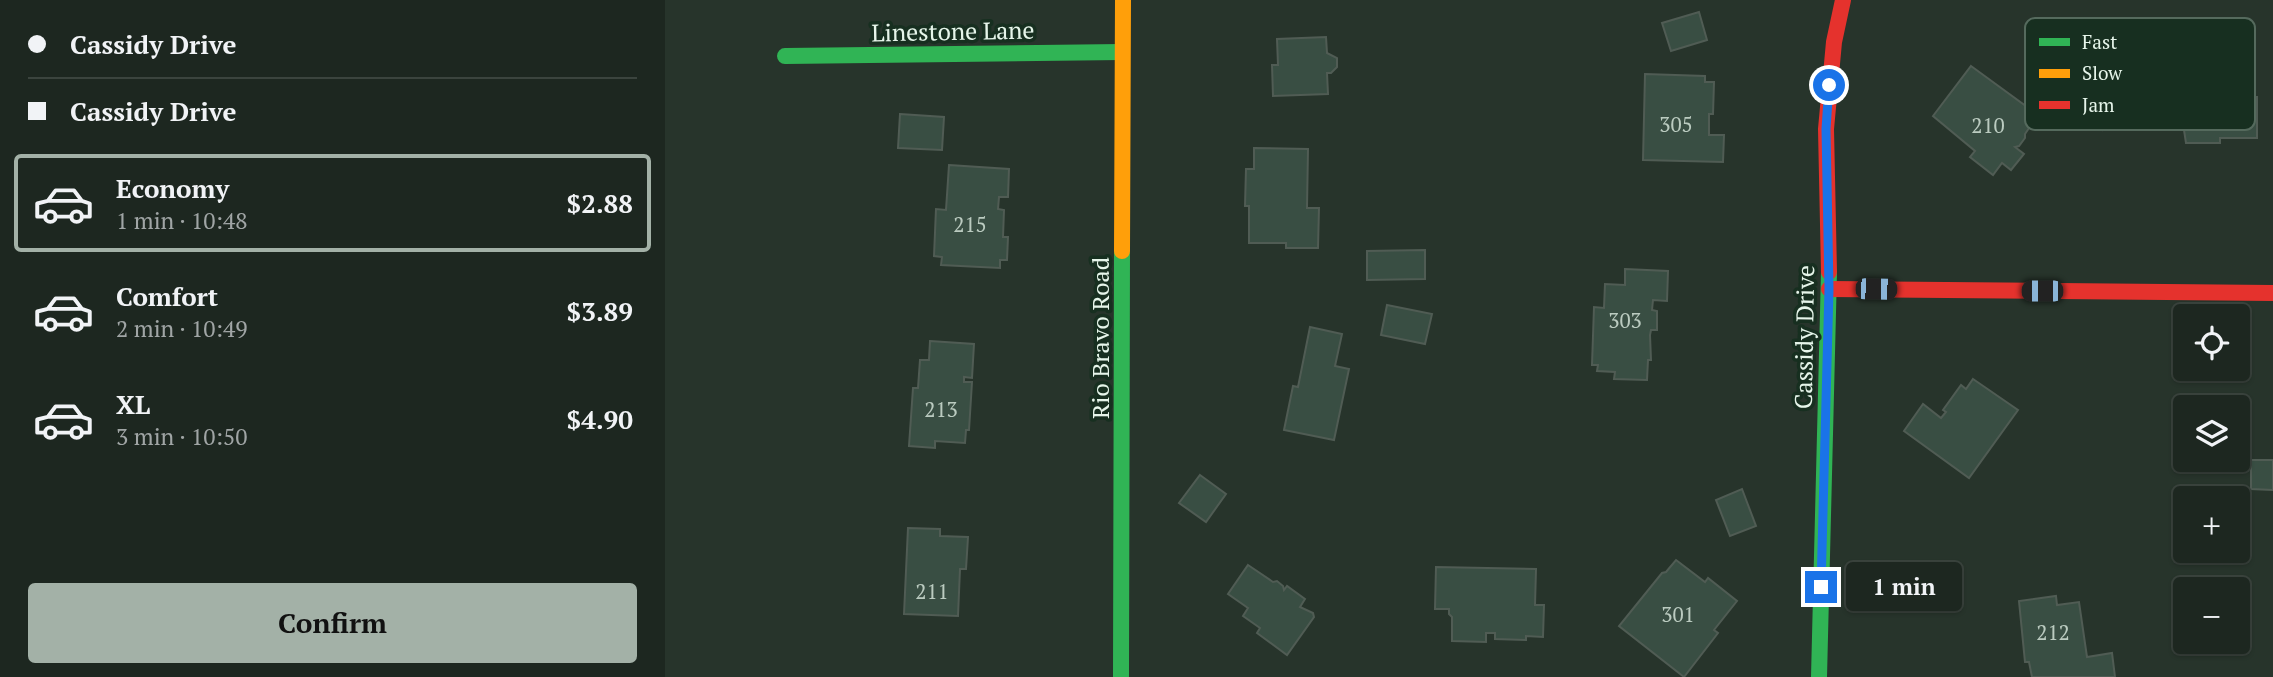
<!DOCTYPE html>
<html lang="en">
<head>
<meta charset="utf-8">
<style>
	:root { --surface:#1d2720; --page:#252f29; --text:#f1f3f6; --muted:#a0a5a5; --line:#3b443e; --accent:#a3b1a7 }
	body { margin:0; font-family:"PT Serif",serif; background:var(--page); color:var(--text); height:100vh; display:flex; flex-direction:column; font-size:26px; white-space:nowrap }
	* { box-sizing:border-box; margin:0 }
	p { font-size:23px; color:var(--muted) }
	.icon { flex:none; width:38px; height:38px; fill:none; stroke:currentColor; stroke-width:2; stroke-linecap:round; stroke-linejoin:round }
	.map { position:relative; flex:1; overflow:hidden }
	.drawer { display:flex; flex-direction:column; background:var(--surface); width:665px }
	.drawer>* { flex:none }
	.hud { display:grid; align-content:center; height:154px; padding:0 28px; background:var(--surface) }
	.controls { position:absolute; left:1508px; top:304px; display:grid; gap:14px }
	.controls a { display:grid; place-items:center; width:77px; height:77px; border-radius:7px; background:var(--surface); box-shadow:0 2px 5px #0004,0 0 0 2px var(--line); font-size:35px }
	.end { position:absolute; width:32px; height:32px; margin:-16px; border:9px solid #1a73e8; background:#fff; box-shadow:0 0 0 4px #fff }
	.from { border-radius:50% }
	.bubble { position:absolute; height:49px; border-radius:7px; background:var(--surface); box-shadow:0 2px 5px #0004,0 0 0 2px var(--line); font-size:23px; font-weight:600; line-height:49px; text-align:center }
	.car { position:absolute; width:21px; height:42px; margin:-21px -10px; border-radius:9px; box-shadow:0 0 5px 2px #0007; background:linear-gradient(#222 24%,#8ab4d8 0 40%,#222 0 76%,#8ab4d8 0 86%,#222 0) }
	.hud b { display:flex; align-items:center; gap:24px; height:66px; font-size:26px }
	.hud b+b { border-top:2px solid var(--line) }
	.hud i { width:18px; height:18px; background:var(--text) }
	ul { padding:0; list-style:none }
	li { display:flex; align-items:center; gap:21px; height:98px; margin:0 14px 10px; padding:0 14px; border:4px solid transparent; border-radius:7px }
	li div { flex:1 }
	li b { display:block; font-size:26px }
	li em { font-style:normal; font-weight:600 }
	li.selected { border-color:var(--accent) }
	li>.icon { width:63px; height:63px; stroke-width:1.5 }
	.primary-button { display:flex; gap:14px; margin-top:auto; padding:14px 28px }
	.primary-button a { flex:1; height:80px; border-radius:7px; background:var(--accent); color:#111; font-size:28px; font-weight:600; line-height:80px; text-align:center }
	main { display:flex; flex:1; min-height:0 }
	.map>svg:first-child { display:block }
	.building { fill:#394e43; stroke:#505c54; stroke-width:2 }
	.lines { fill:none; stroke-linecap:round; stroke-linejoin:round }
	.fast { stroke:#30b455; stroke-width:16 }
	.slow { stroke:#ff9f0a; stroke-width:16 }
	.jam { stroke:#e5322d; stroke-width:16 }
	.route { stroke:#1a73e8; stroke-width:9 }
	.labels { text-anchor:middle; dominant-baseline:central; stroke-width:7; stroke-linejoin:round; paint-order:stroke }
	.number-label { font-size:21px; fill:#bbcbc0 }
	.street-label { font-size:24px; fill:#e6f5ea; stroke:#172f20 }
	.key { fill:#172f20; stroke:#556a5d; stroke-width:2 }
	.key-label { font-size:19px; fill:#e6f5ea }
</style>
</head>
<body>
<main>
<section class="drawer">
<div class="hud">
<b><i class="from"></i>Cassidy Drive</b>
<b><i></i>Cassidy Drive</b>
</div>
<ul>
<li class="selected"><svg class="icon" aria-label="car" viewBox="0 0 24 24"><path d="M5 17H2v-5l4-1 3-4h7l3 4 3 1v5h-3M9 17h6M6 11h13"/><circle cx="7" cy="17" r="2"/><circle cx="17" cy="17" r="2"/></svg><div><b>Economy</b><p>1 min · 10:48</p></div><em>$2.88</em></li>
<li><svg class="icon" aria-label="car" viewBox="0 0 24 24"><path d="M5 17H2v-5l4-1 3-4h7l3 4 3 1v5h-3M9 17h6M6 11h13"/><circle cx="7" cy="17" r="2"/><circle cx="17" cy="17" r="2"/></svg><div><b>Comfort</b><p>2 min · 10:49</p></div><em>$3.89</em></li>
<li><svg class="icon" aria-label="car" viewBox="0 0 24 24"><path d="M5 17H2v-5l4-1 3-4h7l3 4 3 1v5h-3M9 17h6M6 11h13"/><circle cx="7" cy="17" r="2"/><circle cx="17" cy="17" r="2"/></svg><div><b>XL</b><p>3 min · 10:50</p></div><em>$4.90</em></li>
</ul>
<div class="primary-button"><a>Confirm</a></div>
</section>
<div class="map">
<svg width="1608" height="677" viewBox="0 0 1608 677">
	<rect width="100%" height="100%" fill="#27342b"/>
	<g class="building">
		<polygon points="1034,12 1042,40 1006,51 997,23"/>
		<polygon points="661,37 662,53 672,58 672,67 666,73 662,73 663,94 608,96 607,65 613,65 612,39"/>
		<polygon points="1306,66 1373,115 1360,134 1360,138 1354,146 1350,147 1359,154 1346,170 1337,163 1328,175 1305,157 1310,151 1268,116"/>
		<polygon points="980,74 1040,76 1040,82 1049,82 1048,114 1044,114 1044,135 1059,135 1058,162 978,160"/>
		<polygon points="1404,80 1438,91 1431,110 1442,114 1437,130 1402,118 1400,123 1391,120"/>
		<polygon points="1512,90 1540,90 1540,96 1550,94 1553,97 1592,97 1592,138 1555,138 1555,143 1521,143 1519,130 1517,130 1517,119 1512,119"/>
		<polygon points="235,114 279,117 277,150 233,148"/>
		<polygon points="589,148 643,149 642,208 654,208 653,248 621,248 621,243 584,243 584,206 580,206 581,169 589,169"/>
		<polygon points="284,165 344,169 343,197 334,197 333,209 339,210 338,237 343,237 342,260 335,260 335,268 276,265 277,257 269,256 271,209 281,210"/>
		<polygon points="760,250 760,279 702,280 702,251"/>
		<polygon points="960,269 1003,271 1002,301 988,300 987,310 992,311 992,330 986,330 985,335 986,360 983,360 982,380 949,379 950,372 932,371 933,365 927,365 929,307 939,308 940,284 960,285"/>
		<polygon points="722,305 767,314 760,344 716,335"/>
		<polygon points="645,327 677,334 670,366 684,369 669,440 619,430 628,386 633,387"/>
		<polygon points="265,341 309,344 307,378 299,377 299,382 307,382 304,430 301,430 300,443 270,441 270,448 244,446 248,388 253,388 255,360 264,360"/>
		<polygon points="1308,379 1353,410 1304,478 1239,431 1258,404 1276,418 1281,412 1278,410 1296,385 1301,389"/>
		<polygon points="1586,460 1608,460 1608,490 1586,489"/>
		<polygon points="535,475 561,494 541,522 514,503"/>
		<polygon points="1077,489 1091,526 1065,536 1051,500"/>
		<polygon points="243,528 275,529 275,536 303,537 301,569 295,569 293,616 239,614"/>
		<polygon points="1011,560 1040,582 1043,578 1072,601 1049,630 1053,633 1019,677 954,626 997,573 1001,572"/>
		<polygon points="583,565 608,582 612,581 618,586 619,590 622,586 640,599 635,607 648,613 649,617 622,655 592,633 595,628 578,616 583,608 563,594"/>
		<polygon points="771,567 871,569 870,605 879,605 878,637 861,636 861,640 830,639 830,633 821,633 821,642 787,641 787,617 784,614 784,609 770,609"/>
		<polygon points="1391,596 1392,605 1414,602 1422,657 1447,653 1450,677 1367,677 1364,662 1360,662 1354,601"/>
	</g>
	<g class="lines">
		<g class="fast">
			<polyline points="120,56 457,52"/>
			<polyline points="456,677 457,251"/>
			<polyline points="1154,677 1164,272"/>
		</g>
		<polyline class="slow" points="457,251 458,0"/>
		<g class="jam">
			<polyline points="1164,272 1161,129 1169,42 1178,0"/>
			<polyline points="1164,289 1608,293"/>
		</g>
	</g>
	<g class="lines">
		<polyline class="route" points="1156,587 1164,289 1161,129 1164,85"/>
	</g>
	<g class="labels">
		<g class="number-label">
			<text x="1011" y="124">305</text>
			<text x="1323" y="125">210</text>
			<text x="305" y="224">215</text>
			<text x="960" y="320">303</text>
			<text x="276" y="409">213</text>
			<text x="267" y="591">211</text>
			<text x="1013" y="614">301</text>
			<text x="1388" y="632">212</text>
		</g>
		<g class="street-label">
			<text transform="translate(288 31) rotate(-1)">Linestone Lane</text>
			<text transform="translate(1139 337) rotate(-89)">Cassidy Drive</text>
			<text transform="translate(435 338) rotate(-90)">Rio Bravo Road</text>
		</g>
	</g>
	<rect x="1360" y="18" width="230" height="112" rx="10" class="key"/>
	<rect x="1374" y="38" width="31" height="8" fill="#30b455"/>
	<rect x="1374" y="69" width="31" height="9" fill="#ff9f0a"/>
	<rect x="1374" y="101" width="31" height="8" fill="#e5322d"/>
	<g class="key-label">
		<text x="1417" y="49">Fast</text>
		<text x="1417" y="80">Slow</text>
		<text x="1417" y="112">Jam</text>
	</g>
</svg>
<div class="controls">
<a><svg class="icon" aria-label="locate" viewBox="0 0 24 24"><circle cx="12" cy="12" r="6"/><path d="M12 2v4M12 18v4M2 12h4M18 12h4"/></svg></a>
<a><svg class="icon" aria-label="layers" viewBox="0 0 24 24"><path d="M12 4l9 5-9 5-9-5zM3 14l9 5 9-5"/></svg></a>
<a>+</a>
<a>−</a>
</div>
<i class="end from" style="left:1164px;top:85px"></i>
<i class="end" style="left:1156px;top:587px"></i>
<div class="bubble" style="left:1181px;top:562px;width:116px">1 min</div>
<i class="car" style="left:1211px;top:289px;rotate:91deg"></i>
<i class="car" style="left:1377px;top:291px;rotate:270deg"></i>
</div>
</main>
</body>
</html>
